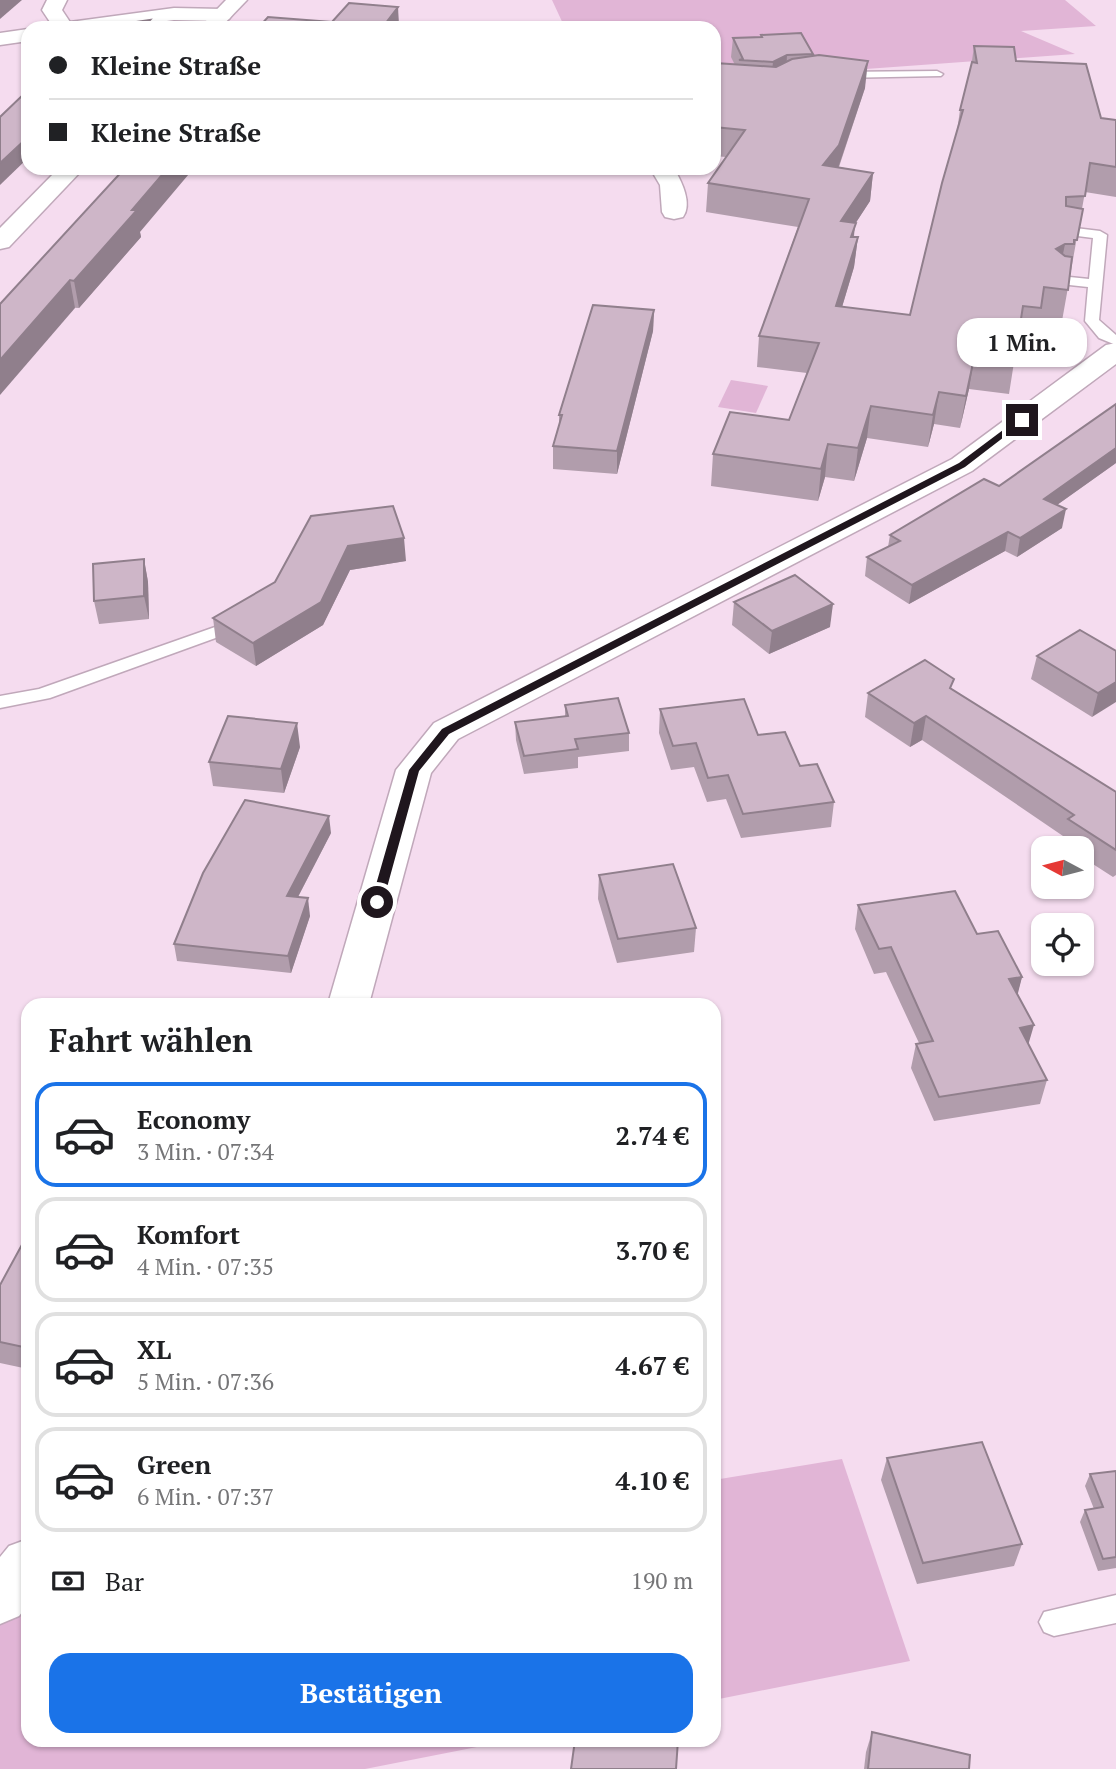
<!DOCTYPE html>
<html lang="de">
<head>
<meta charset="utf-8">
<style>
	:root { --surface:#fff; --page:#f6f6f6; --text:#202124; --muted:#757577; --line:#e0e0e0; --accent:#1a73e8 }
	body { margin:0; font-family:"PT Serif",serif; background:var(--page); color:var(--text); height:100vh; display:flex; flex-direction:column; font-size:26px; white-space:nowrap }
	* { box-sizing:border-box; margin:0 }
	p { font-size:23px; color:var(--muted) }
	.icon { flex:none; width:38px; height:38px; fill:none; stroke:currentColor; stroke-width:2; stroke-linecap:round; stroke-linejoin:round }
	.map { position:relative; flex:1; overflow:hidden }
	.panel { position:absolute; left:21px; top:998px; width:700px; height:749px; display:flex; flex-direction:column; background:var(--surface); border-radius:21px; box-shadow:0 2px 5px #0004 }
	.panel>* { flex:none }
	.guide { position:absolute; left:21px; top:21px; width:700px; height:154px; border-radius:21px; box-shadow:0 2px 5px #0004; display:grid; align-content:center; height:154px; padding:0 28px; background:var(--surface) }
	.needle { width:46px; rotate:277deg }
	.controls { position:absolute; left:1031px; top:836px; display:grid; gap:14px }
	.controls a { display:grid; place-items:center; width:63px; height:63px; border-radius:14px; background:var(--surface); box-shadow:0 2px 5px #0004; font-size:35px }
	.end { position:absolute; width:32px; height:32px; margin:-16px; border:9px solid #1f161d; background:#fff; box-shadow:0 0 0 4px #fff }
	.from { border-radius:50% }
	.bubble { position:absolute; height:49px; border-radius:21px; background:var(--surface); box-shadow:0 2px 5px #0004; font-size:23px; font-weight:800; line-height:49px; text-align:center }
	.guide b { display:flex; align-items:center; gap:24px; height:66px; font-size:26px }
	.guide b+b { border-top:2px solid var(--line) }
	.guide i { width:18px; height:18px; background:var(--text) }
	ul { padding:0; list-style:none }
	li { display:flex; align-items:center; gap:21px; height:105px; margin:0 14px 10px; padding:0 14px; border:4px solid var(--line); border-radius:21px }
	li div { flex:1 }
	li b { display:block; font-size:26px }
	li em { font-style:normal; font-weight:800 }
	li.selected { border-color:var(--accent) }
	li>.icon { width:63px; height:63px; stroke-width:1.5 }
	h2 { padding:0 28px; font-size:32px; line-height:84px }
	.pay { display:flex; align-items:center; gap:18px; height:77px; padding:0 28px; font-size:26px }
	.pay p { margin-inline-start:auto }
	.cta { display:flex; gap:14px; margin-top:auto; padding:14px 28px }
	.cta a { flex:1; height:80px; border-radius:21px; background:var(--accent); color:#fff; font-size:28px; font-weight:800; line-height:80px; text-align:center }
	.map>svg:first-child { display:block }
	.green { fill:#e1b5d6 }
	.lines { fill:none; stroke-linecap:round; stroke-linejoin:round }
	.service-casing { stroke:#c0a8ba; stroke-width:3 }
	.minor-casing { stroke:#c0a8ba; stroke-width:3 }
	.secondary-casing { stroke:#c0a8ba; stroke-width:3 }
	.service { fill:#fff; fill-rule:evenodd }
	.minor { fill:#fff; fill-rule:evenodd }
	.secondary { fill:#fff; fill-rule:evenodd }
	.wall { fill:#b19dac }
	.shaded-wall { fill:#907f8c }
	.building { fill:#ceb6c8; stroke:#907f8c; stroke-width:2 }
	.route { fill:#1f161d }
</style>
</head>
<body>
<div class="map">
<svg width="1116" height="1769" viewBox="0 0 1116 1769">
	<rect width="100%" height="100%" fill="#f5dcef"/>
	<g class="green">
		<polygon points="552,0 1065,0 1096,26 1021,31 1075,54 714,80 714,28 565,28"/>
		<polygon points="731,380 768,386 756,413 718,407"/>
		<polygon points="842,1459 910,1661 714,1700 714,1480"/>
		<polygon points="28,1564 28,1740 513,1740 365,1769 0,1769 0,1598"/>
	</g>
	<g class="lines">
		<g class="service-casing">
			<g id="service">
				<polygon points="937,71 943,74 941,76 839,78 833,75 839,72"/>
				<polygon points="1067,227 1100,231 1107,235 1099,320 1116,335 1116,345 1099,338 1085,321 1088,287 1060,284 1053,280 1060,276 1089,279 1093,238 1062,234 1062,228"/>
				<polygon points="215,627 221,628 224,632 221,636 50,698 0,708 0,696 39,689"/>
				<polygon points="1116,1595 1116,1623 1054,1636 1044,1632 1039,1622 1044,1612"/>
			</g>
		</g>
		<g class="minor-casing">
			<g id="minor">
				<polygon points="47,0 67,0 62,10 70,22 174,8 222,9 229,11 232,15 229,19 222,21 174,20 116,28 54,28 42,10"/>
				<polygon points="28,29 28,41 0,45 0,33"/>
				<path d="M650 168H674C681 181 693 203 683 217L674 219 665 217 662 212 660 185Z"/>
				<polygon points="1116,343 1116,364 972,471 458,739 431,773 369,1004 328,1004 396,770 434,723 952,459 1106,345"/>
				<polygon points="28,1539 28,1605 19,1616 0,1624 0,1557 9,1546"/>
			</g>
		</g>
		<g class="secondary-casing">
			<g id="secondary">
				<polygon points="226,0 247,0 220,28 199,28"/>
				<polygon points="59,168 84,168 9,247 0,249 0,228"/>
			</g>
		</g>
		<use href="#service" class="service"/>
		<use href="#minor" class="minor"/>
		<use href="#secondary" class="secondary"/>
	</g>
	<g class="wall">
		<polygon points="761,35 813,54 812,56 865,88 839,167 873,173 870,201 855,224 854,237 858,237 854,267 842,307 910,315 957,131 960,110 971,68 974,46 1016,61 1101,118 1116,120 1116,197 1085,192 1062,321 1039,318 1035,339 1018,337 1009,394 969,389 960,428 934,424 928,447 867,438 854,481 825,477 818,501 711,486 713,454 789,420 807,373 757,367 759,336 798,227 706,212 708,183 726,157 714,156 714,62 715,63 735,65 731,57 733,38 761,37"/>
		<polygon points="140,232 141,237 79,308 0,304"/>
		<polygon points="654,310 653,331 617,474 553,469 553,446 559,426 559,415"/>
		<polygon points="1116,463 1057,505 1062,528 1017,557 1005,551 909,604 865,576 867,557 888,547 890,535 999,486"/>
		<polygon points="311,516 406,561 350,570 323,625 256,666 216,642 213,618 275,582"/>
		<polygon points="144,559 148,582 149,619 99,624 94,601"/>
		<polygon points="734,602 830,627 769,654 732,625"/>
		<polygon points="1116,651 1092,717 1031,679 1037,656"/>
		<polygon points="952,689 1116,792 1116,875 1113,877 1082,857 1082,849 1070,849 1061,843 1063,836 922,740 910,747 865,717 868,693"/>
		<polygon points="565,705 629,733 629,751 578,757 578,768 524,774 516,740 515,722 565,716"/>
		<polygon points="660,709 758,735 800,766 834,802 831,827 741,838 726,799 707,802 694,767 671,770 659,733"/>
		<polygon points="300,747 284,793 213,786 209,762"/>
		<polygon points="331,833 298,897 310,916 291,973 177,961 174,944"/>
		<polygon points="599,875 696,928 694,952 617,963 598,899"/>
		<polygon points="858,905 977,934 1022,977 1017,994 1029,1045 1047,1080 1040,1104 934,1121 911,1068 916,1044 919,1043 886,972 874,974 855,929"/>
		<polygon points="28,1241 28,1369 0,1363 0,1285"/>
		<polygon points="887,1458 1022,1544 1014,1566 917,1584 881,1480"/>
		<polygon points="1116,1471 1116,1568 1098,1571 1080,1522 1085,1510 1094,1509 1085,1486 1090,1474"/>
		<polygon points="872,1732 969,1769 864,1769 866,1752"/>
	</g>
	<g class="shaded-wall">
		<polygon points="0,0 22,0 0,19"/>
		<polygon points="398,7 399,25 397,28 382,28"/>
		<polygon points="150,20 152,28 142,28"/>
		<polygon points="787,55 786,74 771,81 773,62"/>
		<polygon points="868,61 865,88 836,174 823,165"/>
		<polygon points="28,137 28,158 0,185 0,163"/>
		<polygon points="168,168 194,168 140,232 141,237 79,308 74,281 132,210"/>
		<polygon points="873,173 870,201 855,224 852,252 841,221"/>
		<polygon points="858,237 854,267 833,337 836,306"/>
		<polygon points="1065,244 1059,274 1056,249"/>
		<polygon points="70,280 75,308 0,395 0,360"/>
		<polygon points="654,310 653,331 617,474 617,451"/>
		<polygon points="974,358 969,389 960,428 966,396"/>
		<polygon points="939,392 934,424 928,447 933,415"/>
		<polygon points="871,406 867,438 854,481 858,448"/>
		<polygon points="828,444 825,477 818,501 821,469"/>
		<polygon points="1116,448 1116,463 1040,517 1044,499"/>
		<polygon points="1066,509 1062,528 1017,557 1020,538"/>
		<polygon points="1008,532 1005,551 909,604 912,585"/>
		<polygon points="404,538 406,561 350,570 323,625 256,666 253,643 348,546"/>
		<polygon points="144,559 148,582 149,619 144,596"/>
		<polygon points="833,604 830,627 769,654 772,631"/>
		<polygon points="1116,682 1116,702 1092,717 1098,693"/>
		<polygon points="926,716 922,740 910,747 914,723"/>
		<polygon points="297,723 300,747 284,793 281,769"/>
		<polygon points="329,816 331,833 289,914 287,896"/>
		<polygon points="308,898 310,916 291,973 288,956"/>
		<polygon points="1022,977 1016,1001 1009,979"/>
		<polygon points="1034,1025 1027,1049 1020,1028"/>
	</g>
	<g class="building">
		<polygon points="349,3 398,7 382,28 258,28 268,17 332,22"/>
		<polygon points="150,20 142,28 96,28"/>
		<polygon points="801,33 813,54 787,55 773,62 739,60 743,59 733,38 762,37 761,35"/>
		<polygon points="974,46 1014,47 1016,61 1086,64 1101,118 1116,120 1116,167 1090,163 1085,196 1066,197 1066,206 1083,209 1077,240 1074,240 1074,244 1065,244 1056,249 1065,256 1072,257 1068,290 1044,287 1041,308 1023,306 1014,363 974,358 966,396 939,392 933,415 871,406 858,448 828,444 821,469 713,454 730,412 789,420 819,343 759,336 809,199 708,183 745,130 714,127 714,62 715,63 776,67 792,59 819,55 868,61 839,145 823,165 873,173 841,221 856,223 851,237 858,237 836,306 910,315 942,183 963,110 960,110 972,62 977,63"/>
		<polygon points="28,90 28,137 0,163 0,117"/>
		<polygon points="125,168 168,168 132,210 137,210 74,281 70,280 0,360 0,304"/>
		<polygon points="593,305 654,310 617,451 553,446 562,415 559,415"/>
		<polygon points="1116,404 1116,448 1044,499 1066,509 1020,538 1008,532 912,585 867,557 900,541 890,535 984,479 999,486"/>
		<polygon points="393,506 404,538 348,546 321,602 253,643 213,618 275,582 311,516"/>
		<polygon points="144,559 144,596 94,601 93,564"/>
		<polygon points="795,575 833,604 772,631 734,602"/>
		<polygon points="1080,630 1116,651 1116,682 1098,693 1037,656"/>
		<polygon points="925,660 954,679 950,688 1116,792 1116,850 1068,819 1074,815 926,716 914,723 868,693"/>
		<polygon points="618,698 629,733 575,739 578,749 524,756 515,722 568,716 565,705"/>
		<polygon points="744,699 758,735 785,732 800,766 817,764 834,802 743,814 728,775 708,778 696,743 673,746 660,709"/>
		<polygon points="228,716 297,723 281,769 209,762"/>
		<polygon points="245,800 329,816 287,896 308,898 288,956 174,944 203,873"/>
		<polygon points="673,864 696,928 618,939 599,875"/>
		<polygon points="955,891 977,934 998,931 1022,977 1009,979 1034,1025 1020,1028 1047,1080 939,1097 916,1044 933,1041 891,947 879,949 858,905"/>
		<polygon points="673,999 675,1004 641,1004"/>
		<polygon points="24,1241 28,1241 28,1348 0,1342 0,1285"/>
		<polygon points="982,1442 1022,1544 923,1563 887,1458"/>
		<polygon points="1116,1471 1116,1557 1103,1559 1085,1510 1103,1507 1090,1474"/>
		<polygon points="872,1732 970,1755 969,1769 868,1769"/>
		<polygon points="575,1740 678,1740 676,1769 571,1769"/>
	</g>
	<polygon class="route" points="1019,418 1026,420 965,467 449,734 419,771 383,902 381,904 373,904 371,902 409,770 442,729 959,463"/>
</svg>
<div class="controls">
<a><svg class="needle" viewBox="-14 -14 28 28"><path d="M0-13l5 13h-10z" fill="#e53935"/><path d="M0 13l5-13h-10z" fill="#757577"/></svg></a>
<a><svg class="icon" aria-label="locate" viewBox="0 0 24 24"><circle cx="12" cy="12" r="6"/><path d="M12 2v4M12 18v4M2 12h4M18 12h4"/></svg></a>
</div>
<i class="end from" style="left:377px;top:902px"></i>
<i class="end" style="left:1022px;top:420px"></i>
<div class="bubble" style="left:957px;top:318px;width:130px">1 Min.</div>
<div class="guide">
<b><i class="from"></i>Kleine Straße</b>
<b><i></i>Kleine Straße</b>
</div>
<section class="panel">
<h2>Fahrt wählen</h2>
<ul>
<li class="selected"><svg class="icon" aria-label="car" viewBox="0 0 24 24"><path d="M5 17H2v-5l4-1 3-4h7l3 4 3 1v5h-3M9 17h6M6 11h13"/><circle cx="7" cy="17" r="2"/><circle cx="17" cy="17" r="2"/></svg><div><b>Economy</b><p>3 Min. · 07:34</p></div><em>2.74 €</em></li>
<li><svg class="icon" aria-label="car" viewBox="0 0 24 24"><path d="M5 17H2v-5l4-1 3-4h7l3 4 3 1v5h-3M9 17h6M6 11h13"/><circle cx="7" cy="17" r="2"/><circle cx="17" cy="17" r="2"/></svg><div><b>Komfort</b><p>4 Min. · 07:35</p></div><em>3.70 €</em></li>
<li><svg class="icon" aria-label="car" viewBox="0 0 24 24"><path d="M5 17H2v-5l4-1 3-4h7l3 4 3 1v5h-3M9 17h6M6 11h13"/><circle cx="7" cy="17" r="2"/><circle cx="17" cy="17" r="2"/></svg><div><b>XL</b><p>5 Min. · 07:36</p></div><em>4.67 €</em></li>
<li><svg class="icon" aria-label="car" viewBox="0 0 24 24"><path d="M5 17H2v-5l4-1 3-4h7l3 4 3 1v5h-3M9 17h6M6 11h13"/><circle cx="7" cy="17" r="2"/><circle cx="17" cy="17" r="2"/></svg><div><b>Green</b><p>6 Min. · 07:37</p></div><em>4.10 €</em></li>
</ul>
<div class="pay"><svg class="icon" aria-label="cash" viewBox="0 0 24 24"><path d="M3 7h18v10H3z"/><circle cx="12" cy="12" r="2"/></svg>Bar<p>190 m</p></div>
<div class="cta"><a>Bestätigen</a></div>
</section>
</div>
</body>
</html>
